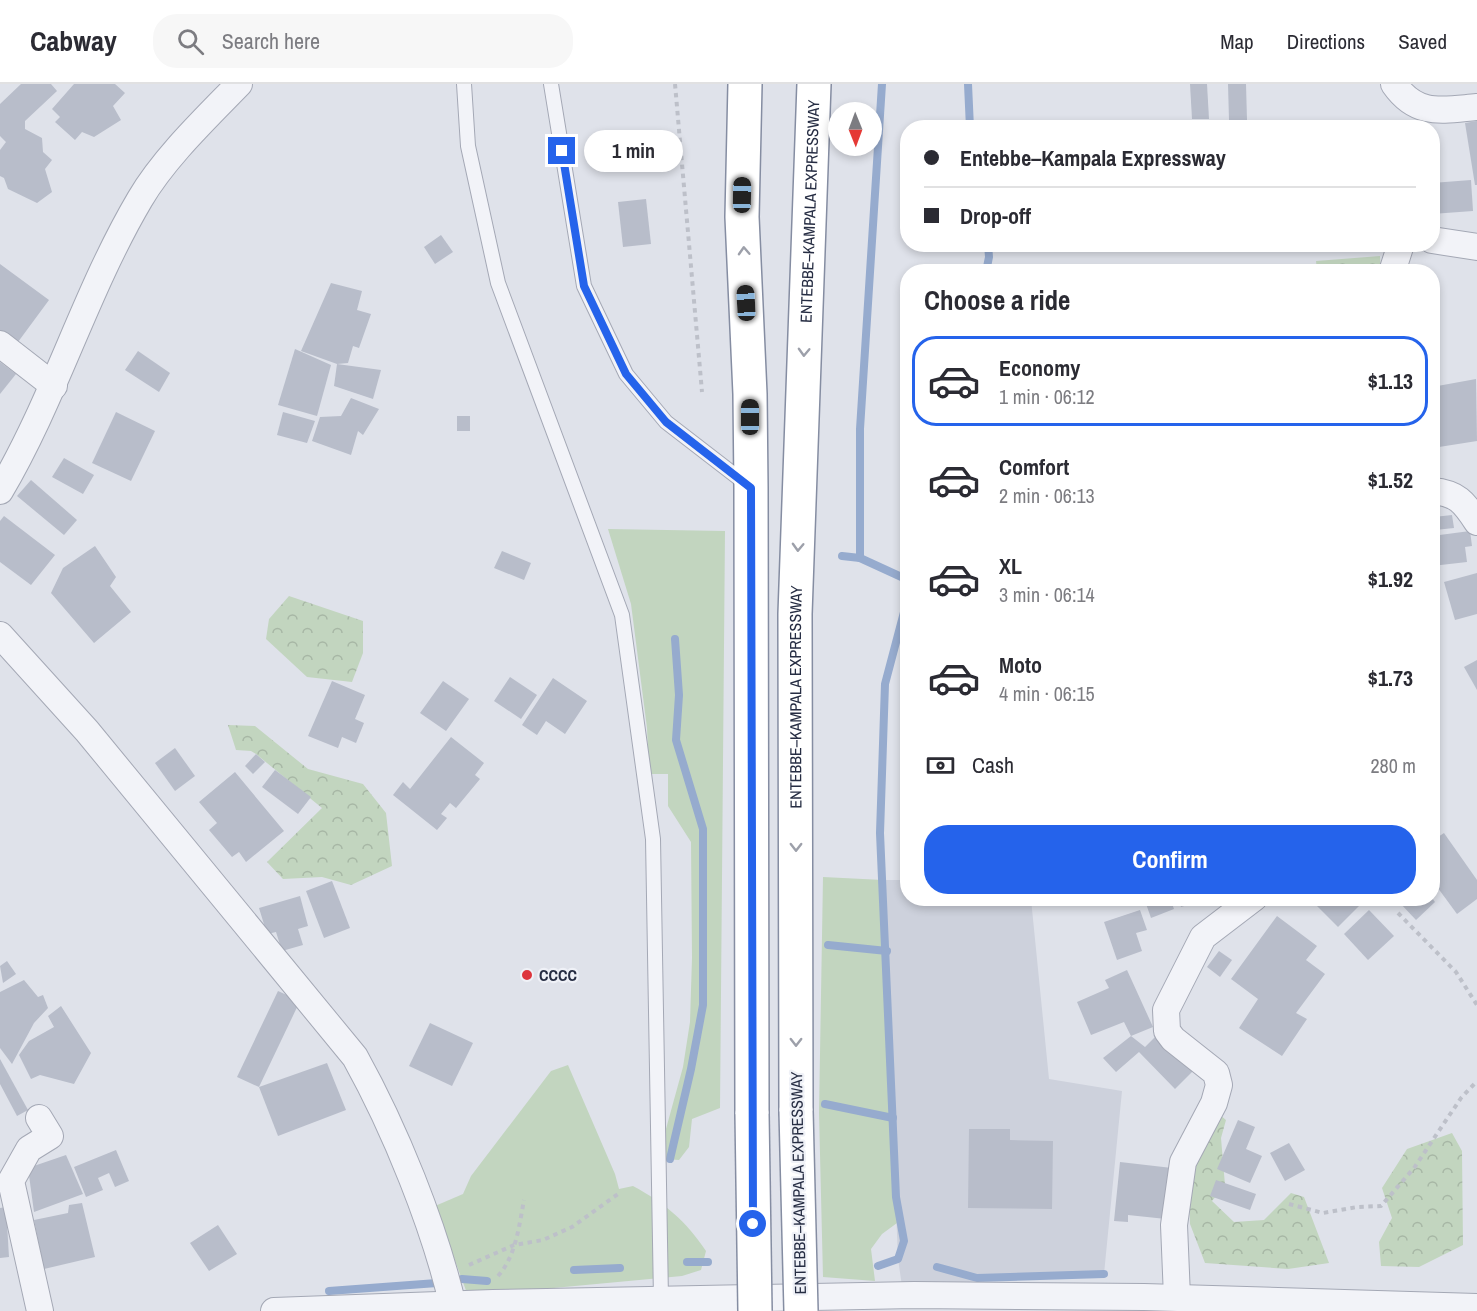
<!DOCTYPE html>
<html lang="en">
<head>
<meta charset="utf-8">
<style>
	:root { --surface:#fff; --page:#f7f7f7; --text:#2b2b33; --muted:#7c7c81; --line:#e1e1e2; --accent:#2563eb }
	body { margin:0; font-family:"Archivo Narrow",sans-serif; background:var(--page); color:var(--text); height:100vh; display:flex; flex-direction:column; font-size:22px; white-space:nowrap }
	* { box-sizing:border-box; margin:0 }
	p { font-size:20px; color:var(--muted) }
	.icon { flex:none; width:33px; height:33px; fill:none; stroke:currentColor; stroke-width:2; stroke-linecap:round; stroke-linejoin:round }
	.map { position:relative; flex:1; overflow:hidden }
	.sheet { position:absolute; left:900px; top:180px; width:540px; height:642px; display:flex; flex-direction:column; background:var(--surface); border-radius:24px; box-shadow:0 3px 9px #0003 }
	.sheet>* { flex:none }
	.top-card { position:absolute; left:900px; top:36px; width:540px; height:132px; border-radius:24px; box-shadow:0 3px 9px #0003; display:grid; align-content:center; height:132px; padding:0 24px; background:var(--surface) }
	.needle { width:39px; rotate:179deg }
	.buttons { position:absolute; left:828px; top:18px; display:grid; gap:12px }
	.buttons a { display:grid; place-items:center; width:54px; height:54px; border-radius:50%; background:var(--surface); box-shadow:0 3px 9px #0003; font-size:30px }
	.end { position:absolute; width:27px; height:27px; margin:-14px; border:8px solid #2563eb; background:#fff; box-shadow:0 0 0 3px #fff }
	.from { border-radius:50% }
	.bubble { position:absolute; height:42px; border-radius:21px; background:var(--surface); box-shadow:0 3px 9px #0003; font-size:20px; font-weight:700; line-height:42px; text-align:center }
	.car { position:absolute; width:18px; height:36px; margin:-18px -9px; border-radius:8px; box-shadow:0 0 4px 2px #0007; background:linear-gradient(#222 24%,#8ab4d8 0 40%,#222 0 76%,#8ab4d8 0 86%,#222 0) }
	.top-card b { display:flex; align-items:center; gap:21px; height:57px; font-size:22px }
	.top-card b+b { border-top:2px solid var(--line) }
	.top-card i { width:15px; height:15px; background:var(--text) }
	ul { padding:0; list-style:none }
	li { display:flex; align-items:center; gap:18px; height:90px; margin:0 12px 9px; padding:0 12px; border:3px solid transparent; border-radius:24px }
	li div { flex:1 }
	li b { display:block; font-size:22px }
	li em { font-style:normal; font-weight:700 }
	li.on { border-color:var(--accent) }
	li>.icon { width:54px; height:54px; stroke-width:1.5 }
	h2 { padding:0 24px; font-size:27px; line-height:72px }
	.pay { display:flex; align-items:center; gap:15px; height:66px; padding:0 24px; font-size:22px }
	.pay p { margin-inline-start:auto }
	.primary-button { display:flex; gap:12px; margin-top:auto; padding:12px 24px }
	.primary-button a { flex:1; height:69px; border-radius:24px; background:var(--accent); color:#fff; font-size:24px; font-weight:700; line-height:69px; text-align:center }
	header { display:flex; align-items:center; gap:36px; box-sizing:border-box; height:84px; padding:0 30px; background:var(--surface); border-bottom:2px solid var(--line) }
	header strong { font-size:28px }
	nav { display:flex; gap:33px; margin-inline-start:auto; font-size:21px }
	.search { width:420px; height:54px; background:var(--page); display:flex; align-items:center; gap:15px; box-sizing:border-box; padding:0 21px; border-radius:24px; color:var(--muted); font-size:22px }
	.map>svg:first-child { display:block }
	.built { fill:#cdd1dc }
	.green { fill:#c2d5bf }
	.forest { fill:url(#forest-crowns) }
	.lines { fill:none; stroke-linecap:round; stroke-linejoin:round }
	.stream { stroke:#96abce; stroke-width:8 }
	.building { fill:#b8bdca }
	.service-casing { stroke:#a4a8b5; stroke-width:16 }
	.minor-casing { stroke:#a4a8b5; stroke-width:28 }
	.motorway-casing { stroke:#858da2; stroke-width:36 }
	.path { stroke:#bdc0c9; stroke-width:4; stroke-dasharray:4.5 4.5; stroke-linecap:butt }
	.service { stroke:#f2f3f8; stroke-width:14 }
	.minor { stroke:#f2f3f8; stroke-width:26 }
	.motorway { stroke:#fff; stroke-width:33 }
	.motorway-bridge-casing { stroke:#858da2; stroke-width:36; stroke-linecap:butt }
	.motorway-bridge { stroke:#fff; stroke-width:33 }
	.oneway { stroke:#9da0aa }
	.route { stroke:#2563eb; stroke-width:8 }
	.poi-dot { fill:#dd353d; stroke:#eff1f7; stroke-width:2 }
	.labels { text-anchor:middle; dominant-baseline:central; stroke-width:4.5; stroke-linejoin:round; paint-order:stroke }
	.street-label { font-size:16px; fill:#262d43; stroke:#eff1f7 }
	.poi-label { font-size:16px; font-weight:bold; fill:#262d43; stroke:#eff1f7; text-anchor:start }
</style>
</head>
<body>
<header>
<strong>Cabway</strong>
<div class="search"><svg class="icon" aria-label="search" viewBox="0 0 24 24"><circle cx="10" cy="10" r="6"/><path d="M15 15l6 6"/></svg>Search here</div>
<nav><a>Map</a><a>Directions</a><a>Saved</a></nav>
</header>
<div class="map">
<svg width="1477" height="1227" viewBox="0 0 1477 1227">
	<defs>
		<pattern id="forest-crowns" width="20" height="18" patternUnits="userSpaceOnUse" patternTransform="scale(1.5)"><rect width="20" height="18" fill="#c2d5bf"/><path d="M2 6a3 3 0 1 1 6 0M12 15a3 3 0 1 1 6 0" fill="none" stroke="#a7b7a5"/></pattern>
	</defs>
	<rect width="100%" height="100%" fill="#dfe2ea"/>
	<polygon class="built" points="883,796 907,796 908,814 1031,815 1049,995 1122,1007 1104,1190 902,1202 898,1175"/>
	<g class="green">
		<polygon points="608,445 725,447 720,1024 692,1035 689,1063 679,1076 663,1075 661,1063 683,983 690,938 692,874 691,758 668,722 668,690 649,690 647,644 631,520"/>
		<polygon points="823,793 883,796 897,1139 882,1150 871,1165 875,1197 823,1193 819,1029"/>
		<path d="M568 981 615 1090 619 1105 633 1102C666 1120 685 1136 706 1167L701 1186 682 1192 468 1212 435 1122 463 1110 471 1092 551 987Z"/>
	</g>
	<g class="forest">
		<polygon points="1380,172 1381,187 1317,187 1316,177"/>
		<polygon points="289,512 363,537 363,569 352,598 307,593 266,555 269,535"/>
		<polygon points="228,641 255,642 308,685 363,700 386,729 392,782 351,801 322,793 283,795 267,778 322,724 256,670 251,667 236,666"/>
		<polygon points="1220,1031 1226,1036 1221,1054 1225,1101 1212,1117 1234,1138 1264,1136 1291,1109 1304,1113 1329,1179 1288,1185 1205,1179 1190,1140 1188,1079"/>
		<polygon points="1452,1049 1462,1067 1463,1161 1419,1183 1381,1182 1379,1158 1392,1134 1382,1104 1407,1065"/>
	</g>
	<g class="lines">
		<g class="stream">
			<polyline points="968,0 970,44"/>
			<polyline points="986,188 989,173 988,160"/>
			<polyline points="842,472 860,474 908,496"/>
			<polyline points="860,474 860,345 882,0"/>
			<polyline points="828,861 887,867"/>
			<polyline points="825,1020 893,1034"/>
			<polyline points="670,1075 691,985 703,921 703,745 676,656 679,611 675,555"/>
			<polyline points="687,1178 708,1178"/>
			<polyline points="878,1182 898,1175 904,1157 896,1113 880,749 885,600 908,513"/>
			<polyline points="937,1183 977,1194 1104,1190"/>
			<polyline points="574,1186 620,1184"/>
			<polyline points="462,1195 487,1197"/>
			<polyline points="329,1207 437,1199"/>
		</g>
	</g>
	<g class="building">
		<polygon points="21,0 51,0 57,7 25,37 25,45 42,54 43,68 52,76 45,85 52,108 37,119 8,105 4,94 0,92 0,66 6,58 0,52 0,20"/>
		<polygon points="74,0 115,0 125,9 113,22 121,36 94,53 82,48 75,56 55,38 60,33 52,25"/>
		<polygon points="1190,0 1207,0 1209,35 1192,35"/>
		<polygon points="1228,0 1246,0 1247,36 1229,36"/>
		<polygon points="1477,37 1477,101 1475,101 1465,39"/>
		<polygon points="1471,96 1473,127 1432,130 1432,99"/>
		<polygon points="646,115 651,160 623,163 618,118"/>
		<polygon points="441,151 453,168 435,180 424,163"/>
		<polygon points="1108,160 1159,160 1160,163 1108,164"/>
		<polygon points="0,180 49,216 18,258 6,248 0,252"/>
		<polygon points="331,199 362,207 357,226 371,230 359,264 353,262 348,279 337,280 301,267"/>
		<polygon points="295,265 331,281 317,332 278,321"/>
		<polygon points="138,267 170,289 159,308 125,286"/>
		<polygon points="0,278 16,290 0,310"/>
		<polygon points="337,280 381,286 373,315 334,302"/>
		<polygon points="1476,295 1477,357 1439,363 1432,325 1432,303"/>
		<polygon points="351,314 379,325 363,351 358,347 351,371 312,357 320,333 341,332"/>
		<polygon points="116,328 155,347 131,397 92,379"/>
		<polygon points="283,328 315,337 307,359 277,351"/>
		<rect x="457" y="332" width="13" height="15"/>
		<polygon points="64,374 94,391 83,410 52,393"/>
		<polygon points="31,396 77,436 64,451 17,412"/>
		<polygon points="1452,431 1454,444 1435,446 1434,433"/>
		<polygon points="4,432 55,471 31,501 0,478 0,437"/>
		<polygon points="1470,447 1472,462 1465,463 1467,478 1432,482 1432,452"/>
		<polygon points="95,462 116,493 110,502 131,528 94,559 51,509 63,484"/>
		<polygon points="502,467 531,479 524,496 494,484"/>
		<polygon points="1477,489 1477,530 1455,536 1444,498"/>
		<polygon points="1477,576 1477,606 1464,583"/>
		<polygon points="510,593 537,611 521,635 494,617"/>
		<polygon points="553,594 587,617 565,650 546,637 537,651 522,641"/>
		<polygon points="332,597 365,611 355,635 364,639 356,659 342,653 338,664 308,652"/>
		<polygon points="443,597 469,615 446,647 420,629"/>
		<polygon points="451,653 484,679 475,691 480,695 456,724 450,719 441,730 447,734 437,746 393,711 403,698 410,705"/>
		<polygon points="175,664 195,692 175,707 155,679"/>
		<polygon points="256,670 265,678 253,690 245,682"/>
		<polygon points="275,686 311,713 298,730 262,703"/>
		<polygon points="235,688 284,747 246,778 239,768 232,773 209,746 217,739 199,718"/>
		<polygon points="1444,749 1477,796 1477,815 1457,830 1432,796 1432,757"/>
		<polygon points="332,797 350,844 324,854 306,807"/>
		<polygon points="300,812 308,842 298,845 303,861 282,867 276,848 267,850 259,824"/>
		<polygon points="1144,814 1170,814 1174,825 1151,834"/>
		<polygon points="1178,814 1206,814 1206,815 1181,823"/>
		<polygon points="1319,814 1362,814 1364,817 1338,843 1314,819"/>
		<polygon points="1403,814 1432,814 1435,818 1416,836 1399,818"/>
		<polygon points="1140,826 1147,846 1136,849 1142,867 1117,876 1104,838"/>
		<polygon points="1369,826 1394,852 1368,876 1344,850"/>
		<polygon points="1277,832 1317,862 1306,876 1325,890 1296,929 1307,935 1282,972 1239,944 1258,915 1231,895"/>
		<polygon points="1219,867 1232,876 1220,893 1207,883"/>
		<polygon points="7,877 16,890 3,899 0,882"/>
		<polygon points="1127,886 1153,943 1131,952 1124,938 1091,951 1077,918 1109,904 1105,896"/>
		<polygon points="24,896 38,913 43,911 48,924 34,939 12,980 0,964 0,908"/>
		<polygon points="278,907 300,917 259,1003 237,993"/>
		<polygon points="61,922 91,969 74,1000 40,991 31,995 19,971 29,957 54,943 48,932"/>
		<polygon points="430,939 473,959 452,1002 409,982"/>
		<polygon points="1158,950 1193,987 1175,1005 1139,968 1116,988 1103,974 1131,952 1145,963"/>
		<polygon points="0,975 28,1026 17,1032 0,1000"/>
		<polygon points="327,979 346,1026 278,1052 259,1003"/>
		<polygon points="1238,1036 1255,1043 1246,1065 1262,1072 1250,1099 1217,1085"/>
		<polygon points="969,1045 1010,1045 1010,1056 1053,1057 1052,1125 968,1124"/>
		<polygon points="1289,1059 1305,1086 1285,1097 1270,1069"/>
		<polygon points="116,1066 129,1097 115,1103 109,1089 98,1094 103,1106 86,1113 74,1083"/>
		<polygon points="66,1071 83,1110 34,1128 28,1084"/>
		<polygon points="1120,1078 1172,1084 1166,1135 1128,1131 1128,1138 1114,1137"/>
		<polygon points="1216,1096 1256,1110 1250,1126 1210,1112"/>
		<polygon points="82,1119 95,1173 44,1185 34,1136 68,1129 69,1121"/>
		<polygon points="6,1123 9,1173 0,1174 0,1124"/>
		<polygon points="218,1141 237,1170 209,1187 190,1159"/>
	</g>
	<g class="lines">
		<g class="service-casing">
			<g id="service">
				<polyline points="464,0 468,62 498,199 622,531 653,755 661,1215"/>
				<polyline points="551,0 584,202 626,290 666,338 749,402"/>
			</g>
		</g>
		<g class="minor-casing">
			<g id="minor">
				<path d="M1394 0C1417 33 1442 26 1477 23"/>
				<polyline points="1432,156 1477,163"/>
				<polyline points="1392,188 1401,160"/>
				<polyline points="0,260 54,302"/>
				<path d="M0 407C55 314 85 208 140 115 164 74 206 34 239 0"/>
				<path d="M1432 407C1457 409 1464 418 1477 438"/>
				<path d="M0 551 87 647 355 973C395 1045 434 1141 453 1222"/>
				<polyline points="39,1034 50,1052 29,1065 11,1097 40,1227"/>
				<polyline points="1177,1213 1174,1141 1183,1078 1214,1019 1219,1001 1216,989 1173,955 1167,947 1166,926 1203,853 1254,814"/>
				<polyline points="274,1227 493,1219 914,1211 1144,1213 1477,1223"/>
			</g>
		</g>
		<g class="motorway-casing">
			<g id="motorway">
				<polyline points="745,0 742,133 750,310 751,404 752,1030"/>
				<path id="s1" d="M796 1027 795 530 814 0"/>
			</g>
		</g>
		<g class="path">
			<polyline points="675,0 702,308"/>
			<polyline points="1398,829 1456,888 1477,921"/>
			<polyline points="1289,1120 1323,1129 1357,1123 1381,1122 1414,1084 1461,1014 1477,997"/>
			<polyline points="469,1181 514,1161 543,1156 572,1143 618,1110"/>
			<path d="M498 1192C516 1172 519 1142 524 1116"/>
		</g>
		<use href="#service" class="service"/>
		<use href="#minor" class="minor"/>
		<use href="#motorway" class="motorway"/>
		<g class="motorway-bridge-casing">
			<g id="motorway-bridge">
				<polyline points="796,1027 801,1227"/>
				<polyline points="752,1030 755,1227"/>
			</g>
		</g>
		<use href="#motorway-bridge" class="motorway-bridge"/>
	</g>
	<defs><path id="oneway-chevron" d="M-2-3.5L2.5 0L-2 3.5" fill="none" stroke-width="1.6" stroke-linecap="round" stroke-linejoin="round" transform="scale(1.5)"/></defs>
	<g class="oneway">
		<use href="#oneway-chevron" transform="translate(744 167) rotate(-93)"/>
		<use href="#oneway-chevron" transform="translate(804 268) rotate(92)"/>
		<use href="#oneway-chevron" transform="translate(798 463) rotate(92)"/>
		<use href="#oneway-chevron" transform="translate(796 763) rotate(90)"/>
		<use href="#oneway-chevron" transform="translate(796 958) rotate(90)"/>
	</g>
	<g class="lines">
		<polyline class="route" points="562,67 584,202 626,290 666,338 751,404 753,1140"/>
	</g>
	<circle class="poi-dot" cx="527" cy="891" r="6"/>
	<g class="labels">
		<g class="street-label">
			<text stroke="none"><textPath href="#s1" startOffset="900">ENTEBBE–KAMPALA EXPRESSWAY</textPath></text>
			<text stroke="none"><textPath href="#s1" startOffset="414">ENTEBBE–KAMPALA EXPRESSWAY</textPath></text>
			<text transform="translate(798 1099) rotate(-91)">ENTEBBE–KAMPALA EXPRESSWAY</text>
		</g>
		<g class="poi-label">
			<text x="539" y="891">CCCC</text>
		</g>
	</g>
</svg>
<div class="buttons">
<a><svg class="needle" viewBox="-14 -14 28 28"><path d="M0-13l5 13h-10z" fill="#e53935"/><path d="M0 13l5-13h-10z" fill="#7c7c81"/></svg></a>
</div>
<i class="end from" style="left:753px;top:1140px"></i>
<i class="end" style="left:562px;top:67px"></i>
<div class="bubble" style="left:584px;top:46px;width:99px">1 min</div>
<i class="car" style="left:742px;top:111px;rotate:1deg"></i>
<i class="car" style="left:746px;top:219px;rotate:357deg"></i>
<i class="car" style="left:750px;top:333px;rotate:0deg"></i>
<div class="top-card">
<b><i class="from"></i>Entebbe–Kampala Expressway</b>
<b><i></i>Drop-off</b>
</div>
<section class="sheet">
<h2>Choose a ride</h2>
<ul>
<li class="on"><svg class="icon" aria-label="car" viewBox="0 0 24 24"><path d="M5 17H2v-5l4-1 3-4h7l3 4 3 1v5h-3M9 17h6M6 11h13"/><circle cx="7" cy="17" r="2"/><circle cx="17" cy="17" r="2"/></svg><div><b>Economy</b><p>1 min · 06:12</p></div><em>$1.13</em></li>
<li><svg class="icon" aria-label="car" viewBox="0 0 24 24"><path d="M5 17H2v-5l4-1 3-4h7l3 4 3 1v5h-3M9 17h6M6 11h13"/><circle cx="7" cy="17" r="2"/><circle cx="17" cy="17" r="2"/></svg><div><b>Comfort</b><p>2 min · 06:13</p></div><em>$1.52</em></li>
<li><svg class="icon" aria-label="car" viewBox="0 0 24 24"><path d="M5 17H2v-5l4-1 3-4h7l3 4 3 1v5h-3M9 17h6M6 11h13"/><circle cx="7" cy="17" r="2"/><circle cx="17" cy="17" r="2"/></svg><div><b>XL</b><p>3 min · 06:14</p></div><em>$1.92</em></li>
<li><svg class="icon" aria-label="car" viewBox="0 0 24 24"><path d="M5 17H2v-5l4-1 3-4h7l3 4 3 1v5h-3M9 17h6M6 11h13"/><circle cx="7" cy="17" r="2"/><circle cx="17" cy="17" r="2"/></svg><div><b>Moto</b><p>4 min · 06:15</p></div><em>$1.73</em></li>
</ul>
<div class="pay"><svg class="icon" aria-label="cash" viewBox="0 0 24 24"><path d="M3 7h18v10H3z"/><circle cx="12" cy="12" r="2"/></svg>Cash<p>280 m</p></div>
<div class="primary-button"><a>Confirm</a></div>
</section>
</div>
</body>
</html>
